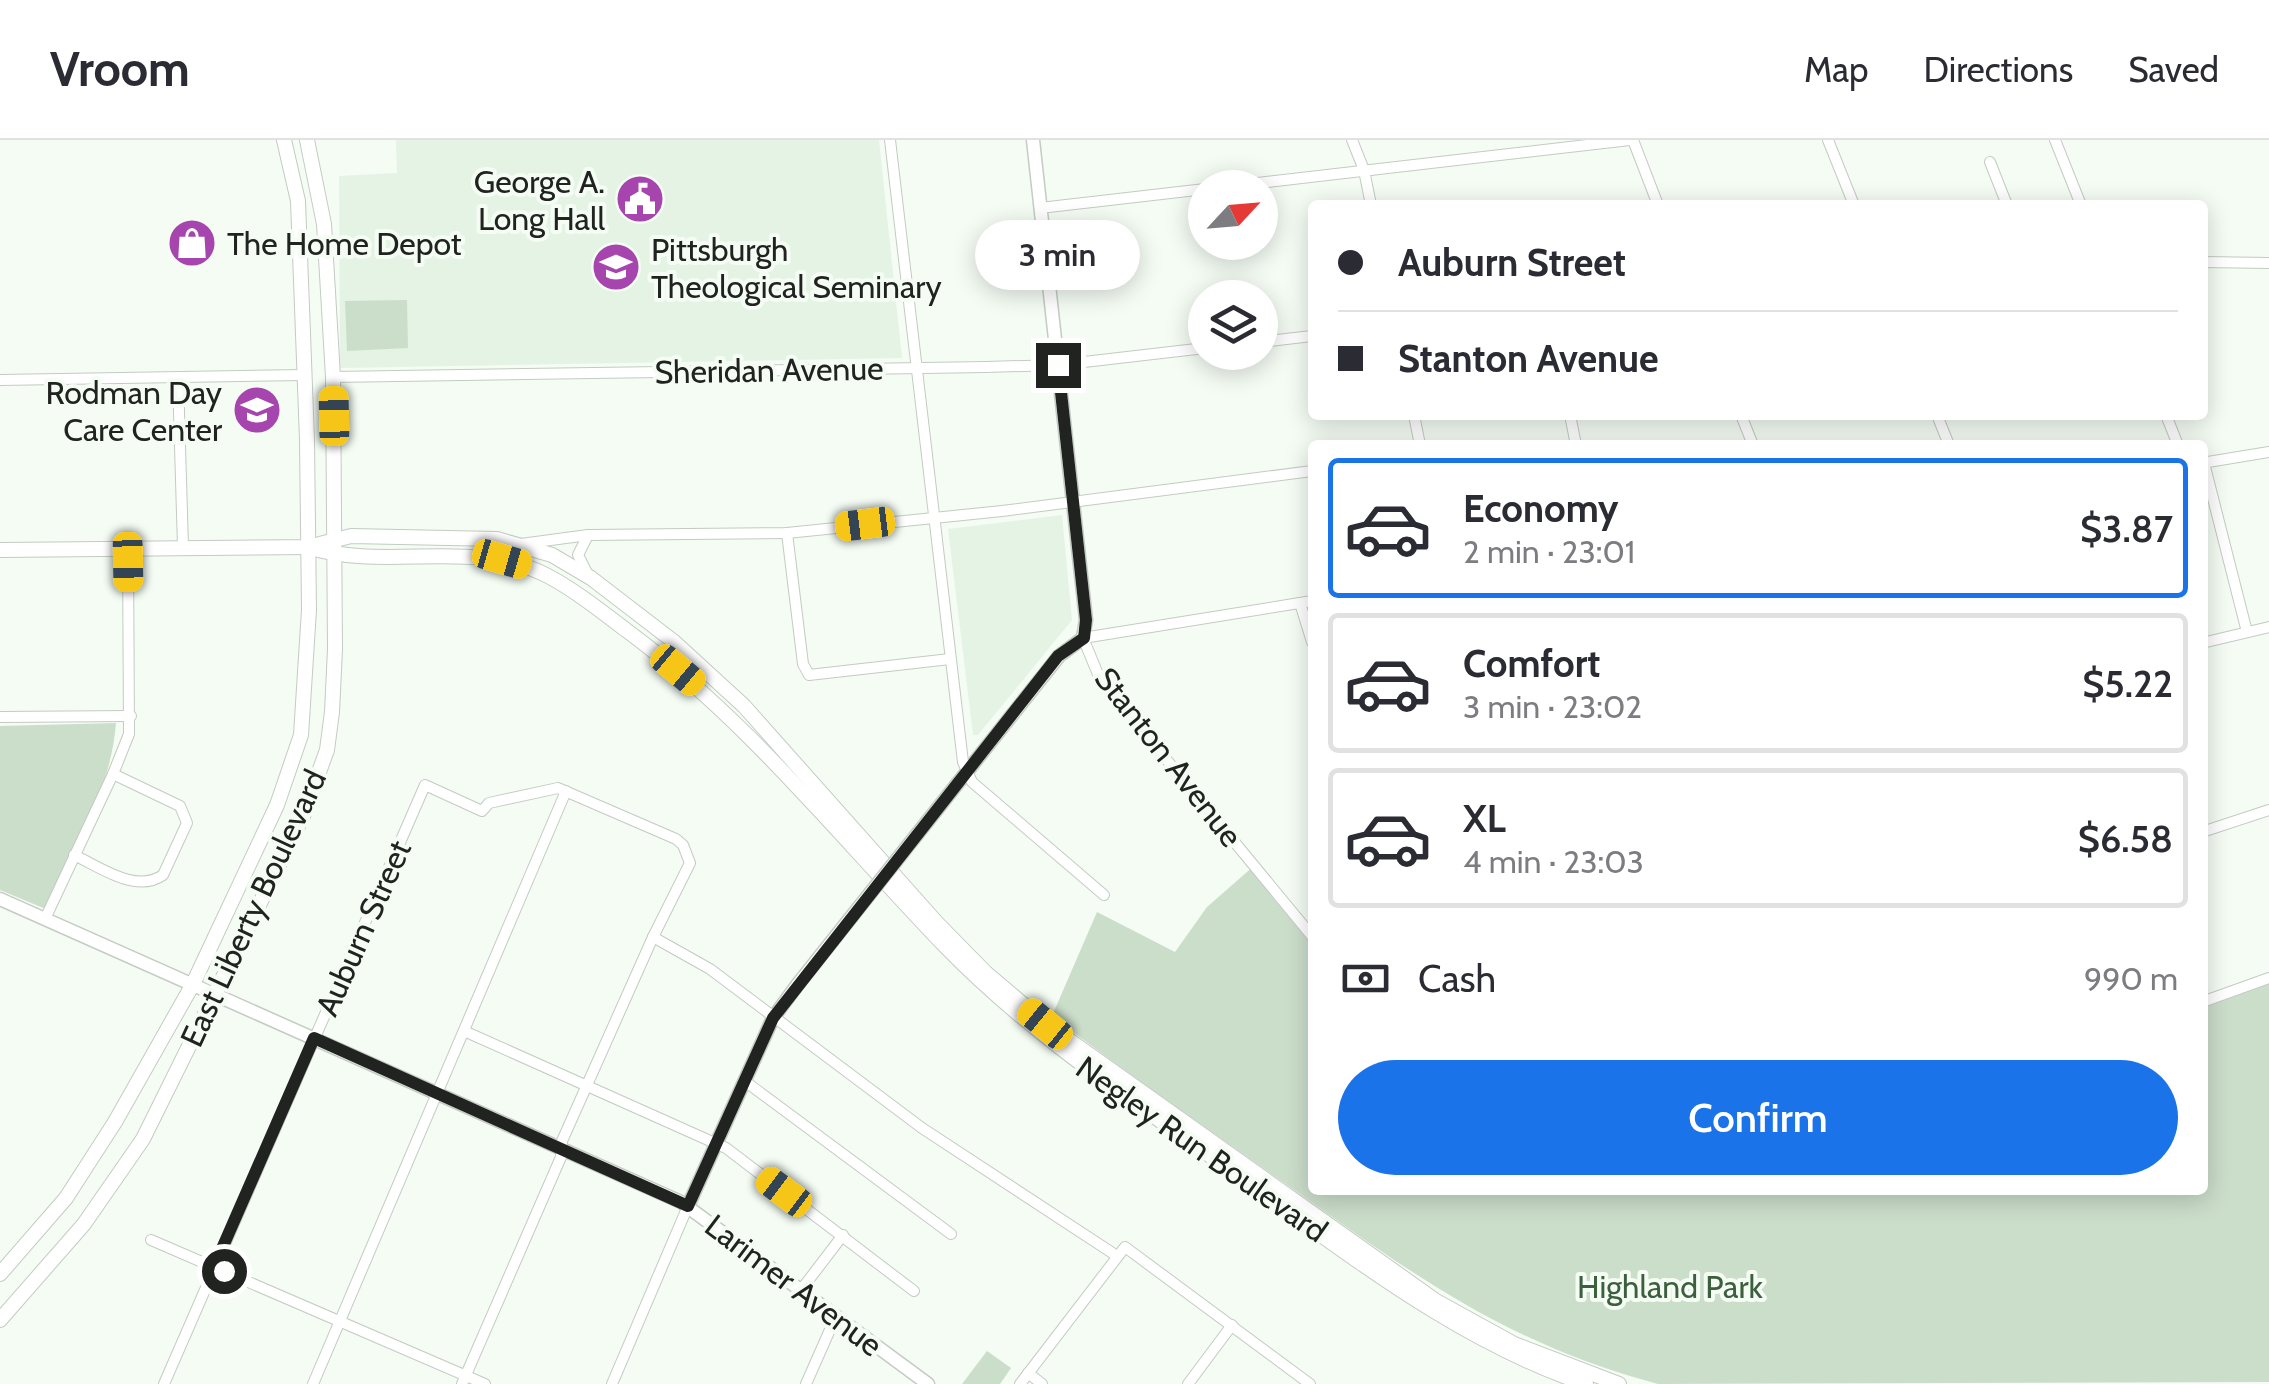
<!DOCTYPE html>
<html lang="en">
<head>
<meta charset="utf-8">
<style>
	:root { --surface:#fff; --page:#f2f2f3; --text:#2b2b33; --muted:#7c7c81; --line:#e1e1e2; --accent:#1a73e8 }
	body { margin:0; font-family:Cabin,sans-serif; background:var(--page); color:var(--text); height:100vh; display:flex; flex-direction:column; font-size:38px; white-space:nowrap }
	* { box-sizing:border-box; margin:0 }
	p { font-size:32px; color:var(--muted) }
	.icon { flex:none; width:55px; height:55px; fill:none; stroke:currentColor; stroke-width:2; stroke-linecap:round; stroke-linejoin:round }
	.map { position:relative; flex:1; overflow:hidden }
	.side { position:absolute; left:1308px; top:300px; width:900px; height:755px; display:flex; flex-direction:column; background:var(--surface); border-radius:10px; box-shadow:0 5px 25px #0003 }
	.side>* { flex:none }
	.top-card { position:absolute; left:1308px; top:60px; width:900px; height:220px; border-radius:10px; box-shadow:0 5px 25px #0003; display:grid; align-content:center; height:220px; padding:0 30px; background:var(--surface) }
	.needle { width:65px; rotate:64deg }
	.controls { position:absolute; left:1188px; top:30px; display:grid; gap:20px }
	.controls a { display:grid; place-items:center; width:90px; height:90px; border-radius:50%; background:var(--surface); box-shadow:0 5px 25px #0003; font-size:50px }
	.end { position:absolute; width:45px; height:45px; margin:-22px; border:12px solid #212321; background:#fff; box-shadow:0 0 0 5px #fff }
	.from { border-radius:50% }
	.bubble { position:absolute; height:70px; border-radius:35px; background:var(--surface); box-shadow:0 5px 25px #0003; font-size:32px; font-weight:600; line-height:70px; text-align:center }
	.car { position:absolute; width:30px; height:60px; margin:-30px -15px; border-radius:12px; box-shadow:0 0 8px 2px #0007; background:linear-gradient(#f5c518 24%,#345 0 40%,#f5c518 0 76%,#345 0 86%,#f5c518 0) }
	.top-card b { display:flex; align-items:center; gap:35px; height:95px; font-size:38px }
	.top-card b+b { border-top:2px solid var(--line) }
	.top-card i { width:25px; height:25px; background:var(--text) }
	ul { padding:18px 0 0; list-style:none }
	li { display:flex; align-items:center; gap:30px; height:140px; margin:0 20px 15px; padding:0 10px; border:5px solid var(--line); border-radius:10px }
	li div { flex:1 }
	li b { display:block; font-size:38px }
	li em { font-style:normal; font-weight:600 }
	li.on { border-color:var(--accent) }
	li>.icon { width:90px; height:90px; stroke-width:1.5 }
	.pay { display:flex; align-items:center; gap:25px; height:110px; padding:0 30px; font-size:38px }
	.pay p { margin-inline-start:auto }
	.button { display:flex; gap:20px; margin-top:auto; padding:20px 30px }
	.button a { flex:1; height:115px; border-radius:60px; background:var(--accent); color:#fff; font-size:40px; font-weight:600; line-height:115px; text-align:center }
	header { display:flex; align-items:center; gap:60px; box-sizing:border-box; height:140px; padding:0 50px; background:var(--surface); border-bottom:2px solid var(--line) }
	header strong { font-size:48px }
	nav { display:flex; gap:55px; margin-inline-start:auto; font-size:35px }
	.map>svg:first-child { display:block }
	.built { fill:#e5f3e5 }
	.green { fill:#cbdeca }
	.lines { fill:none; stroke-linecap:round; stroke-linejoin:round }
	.minor-casing { stroke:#c3cbc3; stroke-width:12 }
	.tertiary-casing { stroke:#c3cbc3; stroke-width:15 }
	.secondary-casing { stroke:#c3cbc3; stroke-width:16 }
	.minor { stroke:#fff; stroke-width:10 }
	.tertiary { stroke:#fff; stroke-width:12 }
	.secondary { stroke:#fff; stroke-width:14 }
	.tertiary-bridge-casing { stroke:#c3cbc3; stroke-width:15; stroke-linecap:butt }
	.tertiary-bridge { stroke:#fff; stroke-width:12 }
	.route { stroke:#212321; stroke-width:12 }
	.labels { text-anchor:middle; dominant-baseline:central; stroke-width:8; stroke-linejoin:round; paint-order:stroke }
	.poi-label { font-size:32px; fill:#212321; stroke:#f4fcf4; text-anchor:end }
	.street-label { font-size:32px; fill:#212321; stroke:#f4fcf4 }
	.park-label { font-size:32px; fill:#3c603d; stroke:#f4fcf4 }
</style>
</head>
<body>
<header>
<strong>Vroom</strong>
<nav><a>Map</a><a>Directions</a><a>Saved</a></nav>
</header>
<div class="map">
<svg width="2269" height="1244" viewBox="0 0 2269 1244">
	<rect width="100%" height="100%" fill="#f4fcf4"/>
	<g class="built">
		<polygon points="396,0 879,0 902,218 340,228 339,36 397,33"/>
		<polygon points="1062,375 1072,480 978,595 973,595 948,389"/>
	</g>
	<g class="green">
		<polygon points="407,160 408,208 347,211 345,161"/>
		<path d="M116 583C111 649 74 711 48 770L0 750V586Z"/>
		<path d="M1255 725 1312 796V1050H2202L2203 862 2269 838V1242L1658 1244C1503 1203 1407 1130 1280 1040 1204 986 1126 933 1052 876L1097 772 1175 812 1207 767Z"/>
		<polygon points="987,1211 1011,1228 1000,1244 962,1244"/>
	</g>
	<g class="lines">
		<g class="minor-casing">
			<g id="minor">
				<polyline points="890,0 963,622 972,642 1104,755"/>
				<polyline points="1352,0 1364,30 1371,65"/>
				<polyline points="1633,0 1658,65"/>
				<polyline points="1828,0 1854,65"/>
				<polyline points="2055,0 2081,65"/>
				<polyline points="1990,22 2007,65"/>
				<polyline points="1215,48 1630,0"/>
				<polyline points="1040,68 1205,49"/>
				<polyline points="2202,122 2269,123"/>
				<polyline points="1260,202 1312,196"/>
				<polyline points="333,237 986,227 1058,225 1205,208"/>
				<polyline points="178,238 183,407"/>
				<polyline points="0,240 304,235"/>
				<polyline points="1414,275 1420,305"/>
				<polyline points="1570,275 1576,305"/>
				<polyline points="1741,275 1753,305"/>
				<polyline points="1937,275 1949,305"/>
				<polyline points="2166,275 2178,305"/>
				<polyline points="2202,323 2269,312"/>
				<polyline points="2204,323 2247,492"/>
				<polyline points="787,393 803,524 809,535 950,519"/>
				<polyline points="521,404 588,395 787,393 1002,371 1312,331"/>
				<polyline points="587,433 578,415 588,395"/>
				<polyline points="1312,461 1083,498 1100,539 1312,796"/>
				<polyline points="1300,463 1312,502"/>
				<polyline points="2202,503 2269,487"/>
				<polyline points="0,577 131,576"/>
				<polyline points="2202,692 2269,670"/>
				<path d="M74 715C100 727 136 754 163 735L187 683 180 666 113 634"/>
				<polyline points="45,779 113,634 129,594 128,408"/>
				<polyline points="653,797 710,829 922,988 1117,1116"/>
				<polyline points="2202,862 2269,838"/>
				<polyline points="464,891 726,1008 914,1151"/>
				<polyline points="746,942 951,1094"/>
				<polyline points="151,1100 485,1244"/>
				<polyline points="801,1150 843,1095"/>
				<polyline points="1028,1233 1042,1244"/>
				<polyline points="164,1244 425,645 482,671 489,663 558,648 676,699 683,705 690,723 653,797 562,1001 561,1017 462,1244"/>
				<polyline points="313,1244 566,651"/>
				<polyline points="612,1244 688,1066"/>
				<polyline points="806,1244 836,1176"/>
				<polyline points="1020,1244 1125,1107 1310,1244"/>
				<polyline points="1188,1244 1232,1185"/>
			</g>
		</g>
		<g class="tertiary-casing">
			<g id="tertiary">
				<polyline points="938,668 1059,516 1083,498 1086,480 1033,0"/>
				<polyline points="0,759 681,1062 928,1244"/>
				<polyline points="688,1066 773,878 798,844"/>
			</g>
		</g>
		<g class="secondary-casing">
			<g id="secondary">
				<path d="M308 407C387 432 472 397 548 436 576 451 601 471 626 490 747 579 841 698 945 806 1031 895 1135 962 1236 1034 1347 1112 1455 1200 1586 1244"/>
				<polyline points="0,410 308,407 351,396 497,399 552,415 591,438 673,501 744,566 936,782 985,832 1045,883 1436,1161 1514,1204 1619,1244"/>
				<polyline points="0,1134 66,1058 115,982 193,844 277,665 301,595 309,470 307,300 298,61 284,0"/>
				<polyline points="0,1180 84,1084 143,999 303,676 327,610 332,572 335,509 333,237 324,84 307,0"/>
			</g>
		</g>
		<use href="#minor" class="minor"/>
		<use href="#tertiary" class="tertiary"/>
		<use href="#secondary" class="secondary"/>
		<g class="tertiary-bridge-casing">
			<polyline id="tertiary-bridge" points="798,844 938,668"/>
		</g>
		<use href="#tertiary-bridge" class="tertiary-bridge"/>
	</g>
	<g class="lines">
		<polyline class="route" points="224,1131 214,1127 314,898 688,1066 773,878 1058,516 1084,498 1086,480 1058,225"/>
	</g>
	<defs>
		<g id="civic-disc" transform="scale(2.5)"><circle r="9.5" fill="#a645ad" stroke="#f4fcf4"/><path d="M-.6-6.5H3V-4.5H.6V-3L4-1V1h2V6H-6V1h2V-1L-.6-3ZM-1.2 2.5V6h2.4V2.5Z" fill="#fff"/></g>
		<g id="shop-disc" transform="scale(2.5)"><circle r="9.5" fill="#a645ad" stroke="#f4fcf4"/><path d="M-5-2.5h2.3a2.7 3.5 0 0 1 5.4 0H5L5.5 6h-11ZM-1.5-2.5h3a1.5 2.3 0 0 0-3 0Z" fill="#fff"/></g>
		<g id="university-disc" transform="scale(2.5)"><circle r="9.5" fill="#a645ad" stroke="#f4fcf4"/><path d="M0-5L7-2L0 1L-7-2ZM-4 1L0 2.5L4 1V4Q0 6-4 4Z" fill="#fff"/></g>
		<g id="school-disc" transform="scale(2.5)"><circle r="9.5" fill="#a645ad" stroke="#f4fcf4"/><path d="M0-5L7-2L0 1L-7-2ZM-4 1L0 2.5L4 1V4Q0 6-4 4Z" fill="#fff"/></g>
	</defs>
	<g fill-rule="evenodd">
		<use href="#civic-disc" x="640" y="59"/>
		<use href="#shop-disc" x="192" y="103"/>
		<use href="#university-disc" x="616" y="127"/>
		<use href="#school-disc" x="257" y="270"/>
	</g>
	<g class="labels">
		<g class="poi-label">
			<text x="605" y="41">George A.<tspan x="605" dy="37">Long Hall</tspan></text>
			<text x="227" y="103" text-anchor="start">The Home Depot</text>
			<text x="651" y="109" text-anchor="start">Pittsburgh<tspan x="651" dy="37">Theological Seminary</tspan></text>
			<text x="222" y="252">Rodman Day<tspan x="222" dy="37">Care Center</tspan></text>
		</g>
		<g class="street-label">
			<text transform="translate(769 230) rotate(-1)">Sheridan Avenue</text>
			<text transform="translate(1169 617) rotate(52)">Stanton Avenue</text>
			<text transform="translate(253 768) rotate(-65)">East Liberty Boulevard</text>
			<text transform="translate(363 788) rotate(-66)">Auburn Street</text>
			<text transform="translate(1202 1009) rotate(35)">Negley Run Boulevard</text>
			<text transform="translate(794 1145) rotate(37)">Larimer Avenue</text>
		</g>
		<g class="park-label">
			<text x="1670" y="1146">Highland Park</text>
		</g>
	</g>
</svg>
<div class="controls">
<a><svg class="needle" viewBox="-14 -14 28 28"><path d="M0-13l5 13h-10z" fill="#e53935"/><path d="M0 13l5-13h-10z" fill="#7c7c81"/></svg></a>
<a><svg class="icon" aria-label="layers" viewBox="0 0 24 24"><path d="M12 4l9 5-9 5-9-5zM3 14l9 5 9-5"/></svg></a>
</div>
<i class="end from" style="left:224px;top:1131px"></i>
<i class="end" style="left:1058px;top:225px"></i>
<div class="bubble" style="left:975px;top:80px;width:165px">3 min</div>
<i class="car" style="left:334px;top:276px;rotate:359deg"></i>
<i class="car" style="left:865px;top:384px;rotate:263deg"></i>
<i class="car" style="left:502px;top:419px;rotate:106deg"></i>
<i class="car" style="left:128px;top:422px;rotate:179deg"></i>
<i class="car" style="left:678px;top:530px;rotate:130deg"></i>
<i class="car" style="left:1045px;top:884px;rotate:309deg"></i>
<i class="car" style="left:784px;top:1052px;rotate:307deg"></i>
<div class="top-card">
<b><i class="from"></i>Auburn Street</b>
<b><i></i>Stanton Avenue</b>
</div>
<section class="side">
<ul>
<li class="on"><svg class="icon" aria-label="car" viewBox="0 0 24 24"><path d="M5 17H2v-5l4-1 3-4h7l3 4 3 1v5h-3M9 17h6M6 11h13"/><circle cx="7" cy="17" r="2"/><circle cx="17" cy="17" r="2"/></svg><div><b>Economy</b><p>2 min · 23:01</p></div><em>$3.87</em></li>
<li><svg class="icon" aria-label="car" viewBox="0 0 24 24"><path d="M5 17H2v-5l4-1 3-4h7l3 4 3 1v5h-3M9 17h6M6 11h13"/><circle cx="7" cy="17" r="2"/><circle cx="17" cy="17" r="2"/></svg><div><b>Comfort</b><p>3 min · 23:02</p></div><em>$5.22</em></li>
<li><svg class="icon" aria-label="car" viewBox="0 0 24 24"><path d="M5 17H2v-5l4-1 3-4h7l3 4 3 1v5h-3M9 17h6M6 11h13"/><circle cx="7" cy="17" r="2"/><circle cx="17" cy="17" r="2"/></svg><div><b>XL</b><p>4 min · 23:03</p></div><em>$6.58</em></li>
</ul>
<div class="pay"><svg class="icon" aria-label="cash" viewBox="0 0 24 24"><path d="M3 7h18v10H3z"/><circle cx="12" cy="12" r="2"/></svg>Cash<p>990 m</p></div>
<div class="button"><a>Confirm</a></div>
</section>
</div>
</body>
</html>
